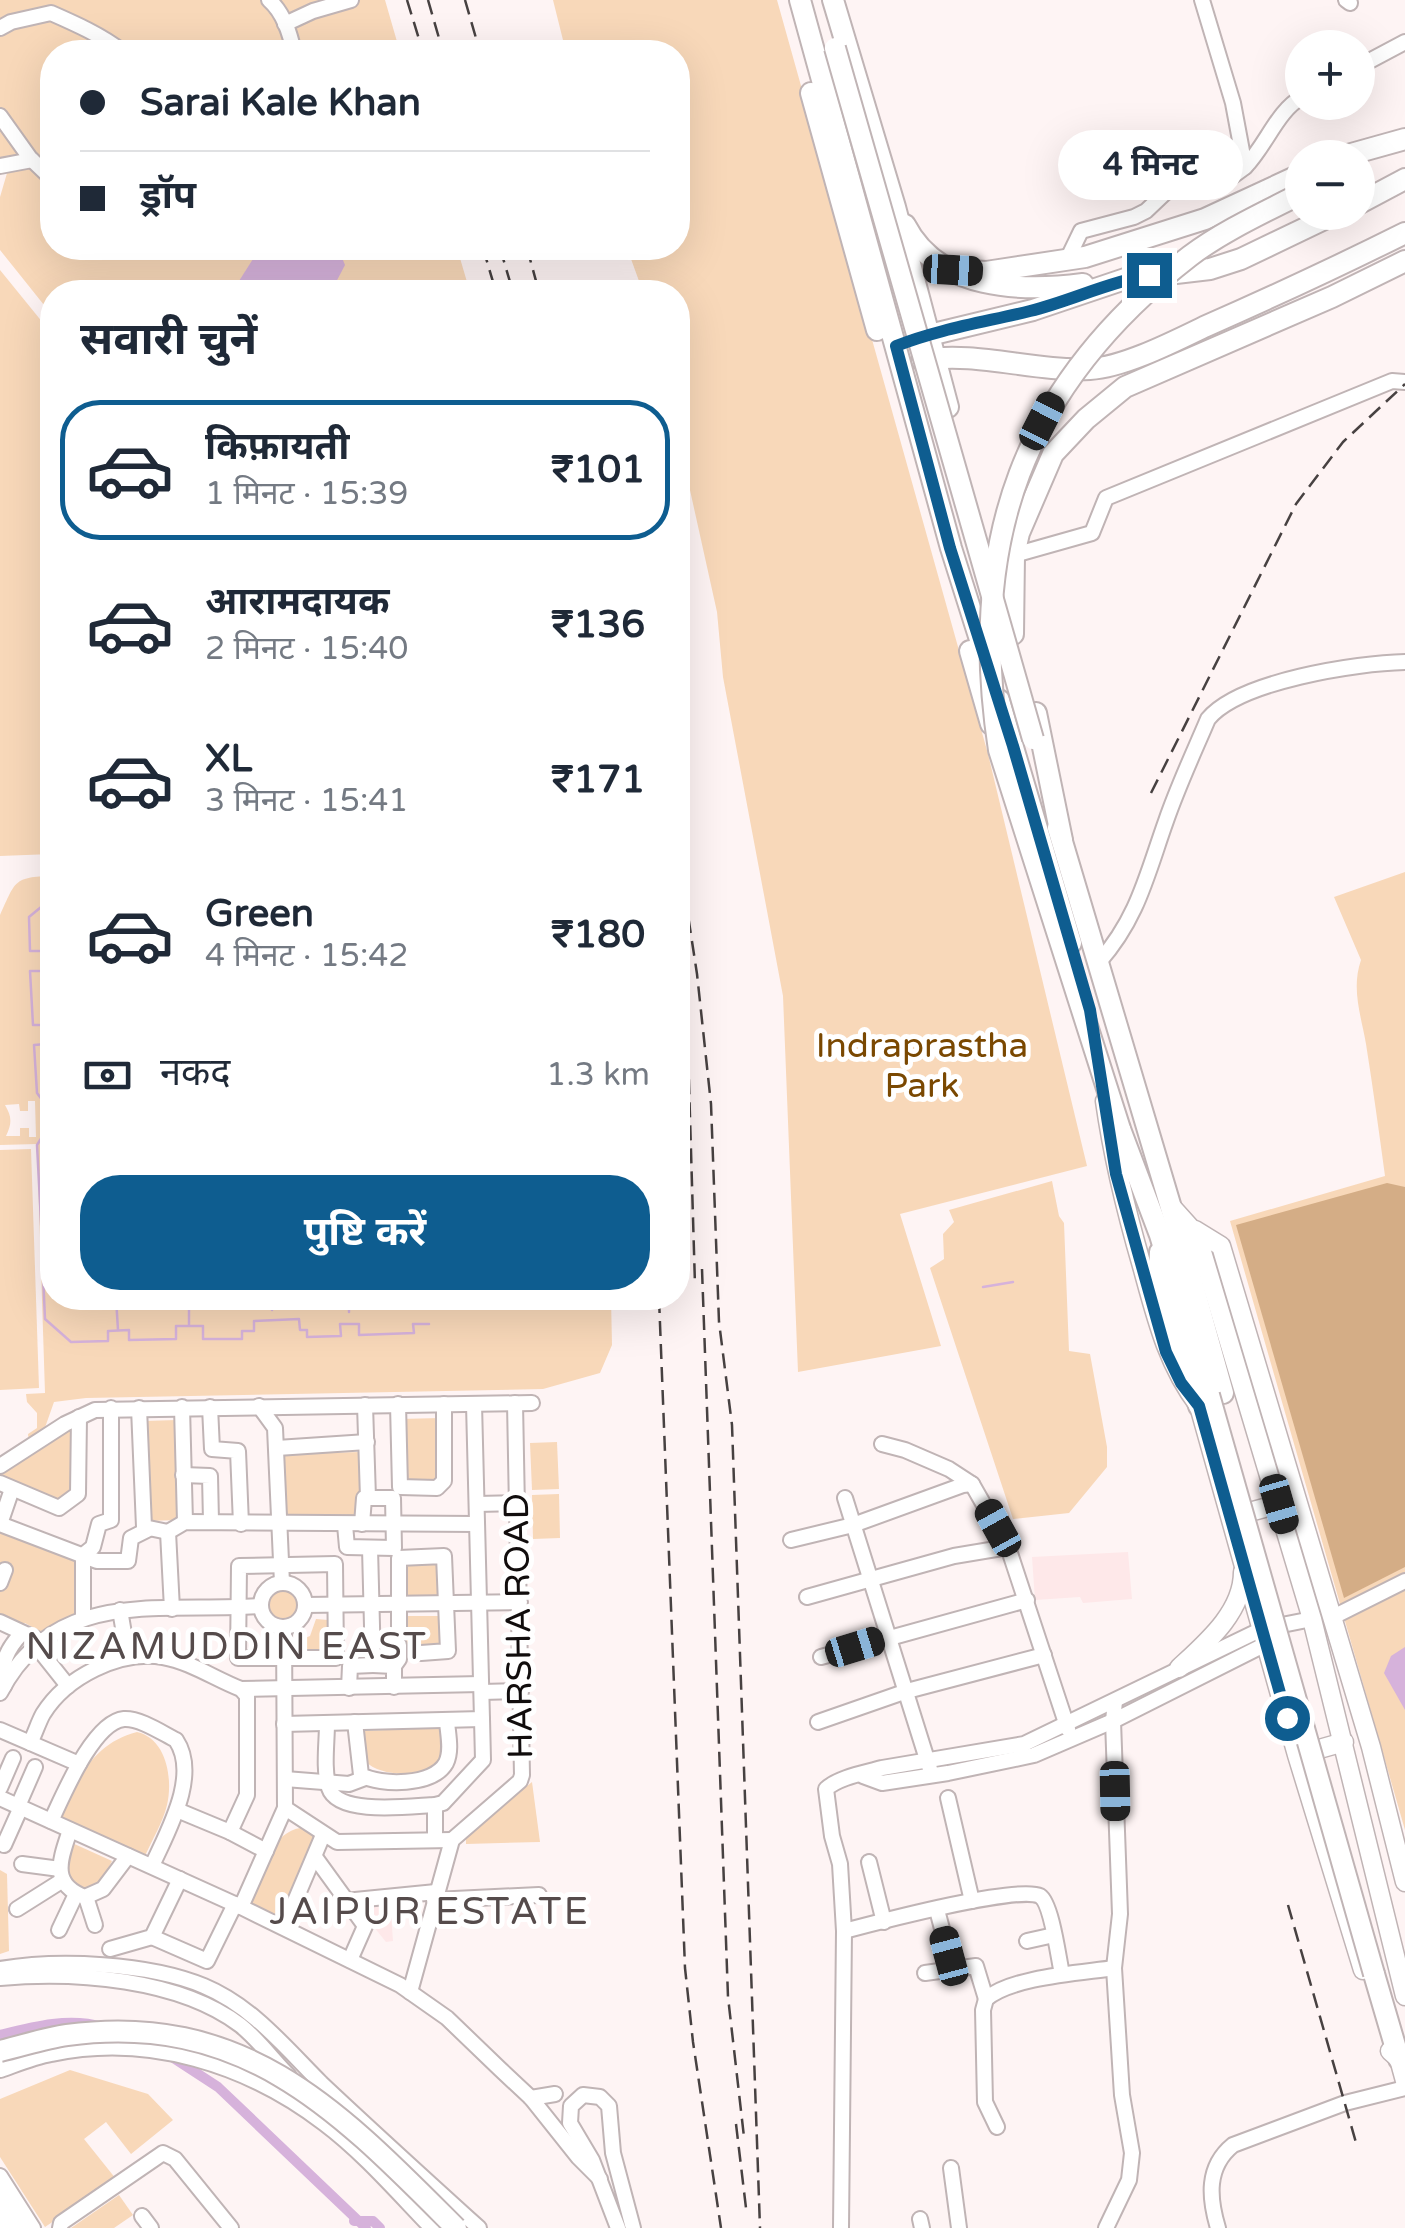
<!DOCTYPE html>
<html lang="hi">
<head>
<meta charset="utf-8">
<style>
	:root { --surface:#fff; --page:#f2f2f3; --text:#1f2937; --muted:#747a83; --line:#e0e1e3; --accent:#0e5d90 }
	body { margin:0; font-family:"Varela Round","Noto Sans Devanagari",sans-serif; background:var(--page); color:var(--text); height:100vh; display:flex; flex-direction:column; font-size:38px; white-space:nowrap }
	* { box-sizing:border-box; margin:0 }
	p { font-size:32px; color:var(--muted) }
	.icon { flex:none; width:55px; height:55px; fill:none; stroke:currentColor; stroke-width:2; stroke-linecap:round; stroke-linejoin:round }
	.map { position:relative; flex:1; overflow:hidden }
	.details { position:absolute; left:40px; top:280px; width:650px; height:1030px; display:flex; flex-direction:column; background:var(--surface); border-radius:40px; box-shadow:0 10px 40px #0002 }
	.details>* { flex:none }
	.hud { position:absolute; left:40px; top:40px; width:650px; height:220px; border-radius:40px; box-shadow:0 10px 40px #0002; display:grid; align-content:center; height:220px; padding:0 40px; background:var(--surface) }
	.controls { position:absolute; left:1285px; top:30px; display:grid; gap:20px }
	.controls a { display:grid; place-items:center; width:90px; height:90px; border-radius:50%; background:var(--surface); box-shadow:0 10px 40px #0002; font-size:50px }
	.end { position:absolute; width:45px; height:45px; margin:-22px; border:12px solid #0e5d90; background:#fff; box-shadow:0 0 0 5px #fff }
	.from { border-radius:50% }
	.bubble { position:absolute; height:70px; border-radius:35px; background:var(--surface); box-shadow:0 10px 40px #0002; font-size:32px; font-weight:700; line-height:70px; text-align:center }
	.car { position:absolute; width:30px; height:60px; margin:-30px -15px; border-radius:12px; box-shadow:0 0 8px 2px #0007; background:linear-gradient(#222 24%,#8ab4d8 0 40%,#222 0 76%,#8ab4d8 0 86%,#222 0) }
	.hud b { display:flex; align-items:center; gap:35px; height:95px; font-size:38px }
	.hud b+b { border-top:2px solid var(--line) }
	.hud i { width:25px; height:25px; background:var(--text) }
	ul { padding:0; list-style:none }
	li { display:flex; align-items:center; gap:30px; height:140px; margin:0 20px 15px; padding:0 20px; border:5px solid transparent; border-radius:40px }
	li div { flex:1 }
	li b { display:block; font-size:38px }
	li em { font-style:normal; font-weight:700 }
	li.active { border-color:var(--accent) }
	li>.icon { width:90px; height:90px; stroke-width:1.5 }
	h2 { padding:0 40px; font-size:45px; line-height:120px }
	.pay { display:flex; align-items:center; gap:25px; height:110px; padding:0 40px; font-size:38px }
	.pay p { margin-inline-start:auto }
	.primary-button { display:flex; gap:20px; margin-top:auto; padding:20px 40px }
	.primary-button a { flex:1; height:115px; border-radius:40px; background:var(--accent); color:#fff; font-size:40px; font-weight:700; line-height:115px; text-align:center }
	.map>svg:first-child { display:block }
	.built { fill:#fee8e9 }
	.green { fill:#f8d8b9; fill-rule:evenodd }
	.forest { fill:#d4ad86 }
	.water { fill:#d6b2db }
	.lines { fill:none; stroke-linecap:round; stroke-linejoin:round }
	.stream { stroke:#d6b2db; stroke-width:2.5 }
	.canal { stroke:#d6b2db; stroke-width:10 }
	.minor-casing { stroke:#c0b4b5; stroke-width:18 }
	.major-casing { stroke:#c0b4b5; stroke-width:21 }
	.highway-casing { stroke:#c0b4b5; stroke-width:24 }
	.minor { stroke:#fff; stroke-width:14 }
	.major { stroke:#fff; stroke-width:18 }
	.highway { stroke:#fff; stroke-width:20 }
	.rail { stroke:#474141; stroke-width:2.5; stroke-dasharray:15 8; stroke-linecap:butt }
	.highway-bridge-casing { stroke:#c0b4b5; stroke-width:24; stroke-linecap:butt }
	.highway-bridge { stroke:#fff; stroke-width:20 }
	.route { stroke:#0e5d90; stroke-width:12 }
	.labels { text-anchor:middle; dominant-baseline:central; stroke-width:10; stroke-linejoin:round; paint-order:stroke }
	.park-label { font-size:35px; fill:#7a4801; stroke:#fff }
	.street-label { font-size:35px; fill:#110d0d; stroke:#fff }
	.neighbourhood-label { font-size:38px; letter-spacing:2.5px; fill:#554b4b; stroke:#fff }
</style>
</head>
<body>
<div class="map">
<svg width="1405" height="2228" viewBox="0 0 1405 2228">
	<rect width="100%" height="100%" fill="#fef4f4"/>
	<g class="built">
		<polygon points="1128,1552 1132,1599 1083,1603 1080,1597 1035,1600 1032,1557"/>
		<polygon points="390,1900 393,1941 386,1942 354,1902"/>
	</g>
	<g class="green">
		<polygon points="0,0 385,0 400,52 52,52 52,248 457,248 470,292 52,292 52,315 0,250 0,197 10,163 0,163"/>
		<polygon points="553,0 777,0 988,754 1087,1166 900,1214 941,1346 798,1372 783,996 723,677 717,612 678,436 678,292 643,292 627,248 678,248 678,52 566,52"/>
		<polygon points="0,270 52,334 52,854 0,856"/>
		<path d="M1405 872V1830L1230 1221 1385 1176C1379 1132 1373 1088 1366 1044 1361 1015 1351 989 1361 960L1334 897Z"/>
		<path d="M52 876V1298H611L612 1345 600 1373 543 1389 86 1398 54 1402 42 1436 29 1443 28 1434 37 1428V1413L27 1402 26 1394 45 1393 37 1144 0 1145V915C16 881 13 877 52 876ZM28 1101H35L36 1137H29V1128H20V1136H6C12 1123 12 1117 5 1105L19 1104 20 1111H28Z"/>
		<polygon points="31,1149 39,1388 0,1390 0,1150"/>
		<polygon points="1052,1181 1059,1216 1064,1223 1069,1351 1090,1354 1107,1447 1107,1467 1069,1513 1013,1519 930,1268 944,1259 943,1234 954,1222 949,1210"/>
		<polygon points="441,1418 441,1462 437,1486 405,1490 399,1419"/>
		<polygon points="177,1420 180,1520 147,1521 144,1421"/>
		<polygon points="77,1424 77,1491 58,1507 0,1479 0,1473"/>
		<polygon points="557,1442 559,1489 532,1490 530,1443"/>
		<polygon points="361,1452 362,1499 355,1500 355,1518 282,1520 280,1454"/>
		<polygon points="559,1494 560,1538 533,1539 532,1495"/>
		<polygon points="0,1531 84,1559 79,1613 41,1632 25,1623 13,1627 0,1620 0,1585 8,1568 0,1562"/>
		<polygon points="400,1559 444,1559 445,1599 401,1600"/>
		<circle cx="283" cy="1607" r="17"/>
		<polygon points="402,1616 447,1616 447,1656 403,1657"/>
		<polygon points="316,1619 328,1620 328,1653 295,1653 295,1642 310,1636"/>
		<path d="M443 1728C443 1737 445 1751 440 1759 426 1779 381 1777 366 1762L359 1731Z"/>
		<path d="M137 1732C167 1739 173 1779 167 1805 163 1822 152 1840 145 1856L59 1818C77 1780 93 1743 137 1732Z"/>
		<polygon points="532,1782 540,1842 466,1844 466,1835"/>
		<path d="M300 1828 311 1829 322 1846 323 1860 289 1927 247 1905C259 1880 269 1833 300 1828Z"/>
		<path d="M70 1842 112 1861C105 1875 96 1890 79 1891L64 1874Z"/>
		<polygon points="0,1870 7,1874 9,1951 0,1954"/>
		<polygon points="70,2070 148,2094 173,2120 131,2154 106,2122 84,2139 116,2179 45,2227 0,2157 0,2099"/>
		<polygon points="119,2195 133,2215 114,2228 71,2228"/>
	</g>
	<polygon class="forest" points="1387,1183 1405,1187 1405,1567 1344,1598 1236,1225"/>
	<g class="water">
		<polygon points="260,248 338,248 345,265 333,288 323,292 232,292"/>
		<polygon points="1405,1647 1405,1710 1384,1673 1391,1656"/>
	</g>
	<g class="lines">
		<g class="stream">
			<polyline points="52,898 29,917 30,951 45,951 45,971 30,971 33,1025 45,1025 46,1044 34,1045 37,1093 46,1105 47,1129 37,1145 43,1260 52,1260"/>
			<polyline points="52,1273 43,1274 45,1319 71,1342 108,1341 108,1331 129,1330 129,1340 176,1339 176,1326 203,1326 203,1339 242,1339 242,1331 254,1331 254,1321 299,1319 300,1330 307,1330 307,1337 341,1336 340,1324 359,1324 359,1335 414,1333 413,1324 429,1324"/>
			<polyline points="983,1287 1013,1282"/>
			<polyline points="116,1298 118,1330"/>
			<polyline points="189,1298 189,1325"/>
			<polyline points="271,1298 272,1310"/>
			<polyline points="349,1298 349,1312"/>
		</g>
		<g class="canal">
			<path d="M0 2035C32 2027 69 2017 102 2027"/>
			<polyline points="172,2057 218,2087 366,2228"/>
			<polyline points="354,2221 373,2221 380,2228"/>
		</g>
		<g class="minor-casing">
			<g id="minor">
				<path d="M269 0C284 13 290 34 294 52"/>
				<polyline points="1346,0 1350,3"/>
				<polyline points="285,24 313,11 351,0"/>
				<path d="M0 28 11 22 51 13C76 24 101 35 123 52"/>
				<polyline points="1358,67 1405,42"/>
				<polyline points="0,116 30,158 52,179"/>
				<polyline points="0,166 32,160"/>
				<path d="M1245 167C1267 144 1277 111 1302 97"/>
				<polyline points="1067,260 1081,231 1134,217 1146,211 1166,192 1230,178 1245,167 1233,103 1202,0"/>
				<polyline points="1014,555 1092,533 1106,498 1392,381 1405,382"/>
				<path d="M1099 962C1138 918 1147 874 1166 821 1178 786 1194 752 1208 719 1239 681 1357 663 1405 662"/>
				<polyline points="398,1404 400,1487 437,1488 444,1481 444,1404"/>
				<polyline points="365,1405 368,1498"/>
				<polyline points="259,1406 275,1428 282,1583"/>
				<polyline points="182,1407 185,1522"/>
				<polyline points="210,1407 212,1449 238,1451 241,1524"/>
				<polyline points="139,1408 144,1527 168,1532"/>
				<polyline points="882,1444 905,1450 949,1469 972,1484 1008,1547 1068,1729"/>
				<polyline points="277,1448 367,1442"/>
				<polyline points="0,1466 65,1424 95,1410 532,1403"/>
				<polyline points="183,1475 210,1476 211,1521"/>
				<polyline points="0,1483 59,1508 78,1494 79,1417"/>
				<polyline points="12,1489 0,1524 97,1561 128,1561 131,1538 147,1530"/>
				<polyline points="845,1498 930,1769"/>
				<polyline points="477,1504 517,1503"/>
				<polyline points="345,1525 347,1547 394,1548 393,1498 364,1498 362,1524"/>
				<polyline points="791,1540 853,1525 963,1485 972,1484"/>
				<polyline points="370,1548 373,1665 394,1666 394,1687"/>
				<polygon points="335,1564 336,1658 238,1658 239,1566"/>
				<polyline points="0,1583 5,1570"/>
				<circle cx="283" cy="1605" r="22"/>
				<polyline points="807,1597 954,1556 1008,1547"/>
				<polyline points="305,1605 520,1602"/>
				<polyline points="172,1609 168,1532 185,1522 477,1524"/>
				<polyline points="120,1610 128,1657"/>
				<polyline points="83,1617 83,1555 93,1547 99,1524 111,1520 111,1408"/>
				<polyline points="1331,1618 1405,1581"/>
				<polyline points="0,1622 43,1642"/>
				<polyline points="399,1634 399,1558 444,1556 448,1651 421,1653"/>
				<polyline points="37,1647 68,1686"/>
				<polyline points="821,1657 1027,1600"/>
				<polyline points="394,1666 399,1659 399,1645"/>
				<path d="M4 1686C0 1663 7 1649 22 1633"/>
				<polyline points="349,1688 350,1666 373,1665"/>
				<polyline points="241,1689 481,1684"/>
				<polyline points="482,1692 521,1691"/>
				<path d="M0 1693C55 1586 161 1613 261 1606"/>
				<path d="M355 1722 361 1775C381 1786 433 1786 446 1763 452 1751 448 1734 447 1722"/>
				<polyline points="818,1722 907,1691 1044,1655"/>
				<path d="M327 1723C327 1743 323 1769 329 1788 338 1816 411 1806 435 1805L443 1803 483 1760 482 1719"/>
				<polyline points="284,1724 482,1719 474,1404"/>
				<polyline points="0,1730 79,1764"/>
				<path d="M30 1743C35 1734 38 1723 43 1714 66 1677 119 1650 163 1657 191 1662 215 1679 241 1689L247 1696V1795L230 1832 177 1810"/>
				<polyline points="863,1776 882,1783 948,1773 1034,1755 1113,1721 1272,1641"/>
				<polyline points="285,1779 349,1784 365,1778"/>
				<polyline points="0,1788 13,1758"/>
				<polyline points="0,1798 241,1907 400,1985 447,2018 500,2069 531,2098 578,2157 600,2179"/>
				<polyline points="948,1798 972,1901"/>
				<polyline points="18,1806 35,1767"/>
				<polyline points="285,1808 337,1842 452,1840"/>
				<path d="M51 1821C63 1796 93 1722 124 1719 140 1718 162 1733 176 1740 200 1776 167 1832 152 1866"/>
				<path d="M70 1830C61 1858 49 1884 85 1897L103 1889 128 1856"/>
				<polyline points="230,1832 266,1851"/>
				<polyline points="435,1840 435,1805"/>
				<polyline points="4,1845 21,1807"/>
				<polyline points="315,1857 365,1926 350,1960"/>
				<polyline points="869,1862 884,1922"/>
				<polyline points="22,1864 60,1869"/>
				<polyline points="86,1897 95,1925"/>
				<polyline points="434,1900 539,1895"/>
				<polyline points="345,1901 436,1892"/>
				<polyline points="241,1907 285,1808 284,1627"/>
				<polyline points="17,1909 63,1880"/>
				<polyline points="937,1910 949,1955"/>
				<polyline points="284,1927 323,1835"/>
				<polyline points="59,1930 76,1894"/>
				<path d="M844 1931C874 1923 1018 1885 1040 1896 1051 1903 1058 1954 1061 1969"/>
				<polyline points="152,1937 207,1961 235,1904"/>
				<polyline points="1027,1941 1054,1935"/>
				<polyline points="110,1949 152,1937 180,1879"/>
				<path d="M0 1969C58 1959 149 1963 204 1986 252 2006 285 2047 321 2083 373 2132 426 2180 479 2228"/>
				<polyline points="925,1973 976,1966 986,1999"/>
				<path d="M0 1978C75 1971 179 1979 240 2025 258 2039 273 2060 289 2076"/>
				<polyline points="410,1992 452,1840 520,1781 522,1775 515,1403"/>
				<polyline points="531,2098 555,2094"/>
				<path d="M997 2127 985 2102 983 2010 986 1999C1011 1977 1080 1973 1114 1968"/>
				<polyline points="951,2168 959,2228"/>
				<polyline points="0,2176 33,2228"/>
				<polyline points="142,2216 151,2228"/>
				<polyline points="920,2219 922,2228"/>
				<polyline points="60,2228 61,2223 163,2153 175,2159 231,2228"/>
				<polyline points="618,2228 592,2160 570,2123 571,2106 583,2095 600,2097 609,2106 613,2153 633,2228"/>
				<path d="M841 2228 844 1931 840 1864 832 1836 826 1789C839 1777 865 1773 882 1768L1024 1744 1262 1629 1312 1619"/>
				<polyline points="1106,2228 1129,2180 1132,2153 1122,2095 1114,1968 1120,1914 1113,1721 1115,1701"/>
				<path d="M1218 2228C1209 2198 1206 2167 1233 2145L1345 2103 1405 2088"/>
			</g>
		</g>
		<g class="major-casing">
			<g id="major">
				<path d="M1105 1101C1113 1158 1126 1211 1142 1266 1156 1317 1167 1364 1199 1406L1297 1755 1363 1970"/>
				<polyline points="1170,1205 1197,1235 1312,1619 1405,1996"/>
				<polyline points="1195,1230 1221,1246 1371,1747 1405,1882"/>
				<polyline points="1231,1517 1279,1504"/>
				<path d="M1179 1668C1206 1643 1243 1612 1243 1572"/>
				<polyline points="1298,1755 1344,1742"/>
				<polyline points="1390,2051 1399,2059 1405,2081"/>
				<polyline points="0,2193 26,2228"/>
				<polyline points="0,2215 10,2228"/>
			</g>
		</g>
		<g class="highway-casing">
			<g id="highway">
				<polyline points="800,0 951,548 989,668"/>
				<polyline points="833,0 895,207 948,407"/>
				<polyline points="811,93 877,330"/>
				<polyline points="1337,158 1405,139"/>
				<polyline points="1358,204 1405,179"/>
				<path d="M905 225C938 290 1021 292 1083 284"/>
				<polyline points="953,270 986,272 1085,257 1205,219 1302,174"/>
				<polyline points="917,338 1033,310 1125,279 1210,269 1241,259 1339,212"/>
				<path d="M922 360C978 351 1033 372 1090 369 1124 367 1173 342 1204 327 1272 297 1339 266 1405 233"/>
				<polyline points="1013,634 1014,555 1019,533 1053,454 1086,419 1125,387 1332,297 1405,261"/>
				<polyline points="970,651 991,724"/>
				<polyline points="999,700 1071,943"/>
				<polyline points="1036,713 1062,840"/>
				<polyline points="1058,828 1180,1238 1223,1393"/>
				<polyline points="1120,1129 1160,1235 1209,1395"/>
				<polyline points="1160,1252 1159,1277 1199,1406"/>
				<polyline points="1374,1974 1399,2059"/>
				<path d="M0 2067C17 2061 34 2054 51 2051 148 2030 249 2062 326 2121 366 2151 401 2192 436 2228"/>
			</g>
		</g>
		<use href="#minor" class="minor"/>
		<use href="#major" class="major"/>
		<use href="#highway" class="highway"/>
		<g class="rail">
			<polyline points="407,0 423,52"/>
			<polyline points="428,0 443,52"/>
			<polyline points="465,0 480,52"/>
			<polyline points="483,248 496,292"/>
			<polyline points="500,248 513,292"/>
			<polyline points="527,248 539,292"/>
			<polyline points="1151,793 1296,504 1343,442 1405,384"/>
			<polyline points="678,850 697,974 711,1104 719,1322 732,1425 760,2228"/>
			<polyline points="678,965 688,1050 695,1285"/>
			<polyline points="702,1269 728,1997 744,2137"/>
			<polyline points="659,1298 685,1968 693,2042 721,2228"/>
			<polyline points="1288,1905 1357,2146"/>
			<polyline points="736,2124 746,2208"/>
		</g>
		<g class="highway-bridge-casing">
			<g id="highway-bridge">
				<polyline points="835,48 1033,739"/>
				<path d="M1120 1129 999 750C967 542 1022 386 1190 256 1223 231 1265 212 1302 193"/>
				<polyline points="1209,1395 1374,1974"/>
				<path d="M0 2051C22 2046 45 2038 67 2035 246 2011 341 2113 456 2228"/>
			</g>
		</g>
		<use href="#highway-bridge" class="highway-bridge"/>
	</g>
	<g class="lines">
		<path class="route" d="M1149 275C1108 282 1071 301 1030 311 985 322 939 329 896 346L950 548 1013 746 1090 1010 1116 1174 1166 1352 1181 1383 1199 1406 1287 1718"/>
	</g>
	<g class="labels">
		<g class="park-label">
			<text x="922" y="1046">Indraprastha<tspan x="922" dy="40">Park</tspan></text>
		</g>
		<g class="street-label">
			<text transform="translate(519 1626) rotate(-91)">HARSHA ROAD</text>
		</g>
		<g class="neighbourhood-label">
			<text x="227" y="1647">NIZAMUDDIN EAST</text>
			<text x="430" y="1912">JAIPUR ESTATE</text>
		</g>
	</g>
</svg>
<div class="controls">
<a>+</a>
<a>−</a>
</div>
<i class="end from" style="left:1287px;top:1718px"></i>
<i class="end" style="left:1149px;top:275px"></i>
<div class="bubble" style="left:1058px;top:130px;width:185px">4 मिनट</div>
<i class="car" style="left:953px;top:270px;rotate:93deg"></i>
<i class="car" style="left:1042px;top:421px;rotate:27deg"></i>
<i class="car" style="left:1279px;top:1504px;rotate:164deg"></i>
<i class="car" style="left:998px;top:1528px;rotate:331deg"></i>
<i class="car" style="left:855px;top:1647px;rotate:73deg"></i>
<i class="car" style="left:1115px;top:1791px;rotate:179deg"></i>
<i class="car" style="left:949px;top:1956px;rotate:345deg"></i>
<div class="hud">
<b><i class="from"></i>Sarai Kale Khan</b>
<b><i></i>ड्रॉप</b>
</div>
<section class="details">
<h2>सवारी चुनें</h2>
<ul>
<li class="active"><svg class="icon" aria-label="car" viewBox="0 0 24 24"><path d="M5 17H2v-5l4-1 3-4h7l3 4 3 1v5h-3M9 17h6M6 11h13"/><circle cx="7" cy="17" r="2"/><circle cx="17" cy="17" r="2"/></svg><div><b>किफ़ायती</b><p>1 मिनट · 15:39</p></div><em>₹101</em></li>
<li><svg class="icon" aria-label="car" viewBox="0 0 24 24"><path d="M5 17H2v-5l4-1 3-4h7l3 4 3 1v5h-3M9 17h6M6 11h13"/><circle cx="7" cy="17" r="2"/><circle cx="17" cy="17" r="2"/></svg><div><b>आरामदायक</b><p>2 मिनट · 15:40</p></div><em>₹136</em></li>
<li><svg class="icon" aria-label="car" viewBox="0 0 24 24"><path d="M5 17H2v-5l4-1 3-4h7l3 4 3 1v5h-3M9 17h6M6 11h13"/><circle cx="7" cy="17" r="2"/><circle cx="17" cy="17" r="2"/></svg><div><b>XL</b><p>3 मिनट · 15:41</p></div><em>₹171</em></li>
<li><svg class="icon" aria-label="car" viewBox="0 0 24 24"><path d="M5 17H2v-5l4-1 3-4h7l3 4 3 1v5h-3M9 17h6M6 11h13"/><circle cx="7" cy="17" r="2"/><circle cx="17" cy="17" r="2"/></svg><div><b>Green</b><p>4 मिनट · 15:42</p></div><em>₹180</em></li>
</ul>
<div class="pay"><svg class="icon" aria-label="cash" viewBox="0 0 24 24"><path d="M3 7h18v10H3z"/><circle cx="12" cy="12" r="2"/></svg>नकद<p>1.3 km</p></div>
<div class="primary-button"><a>पुष्टि करें</a></div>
</section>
</div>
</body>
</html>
